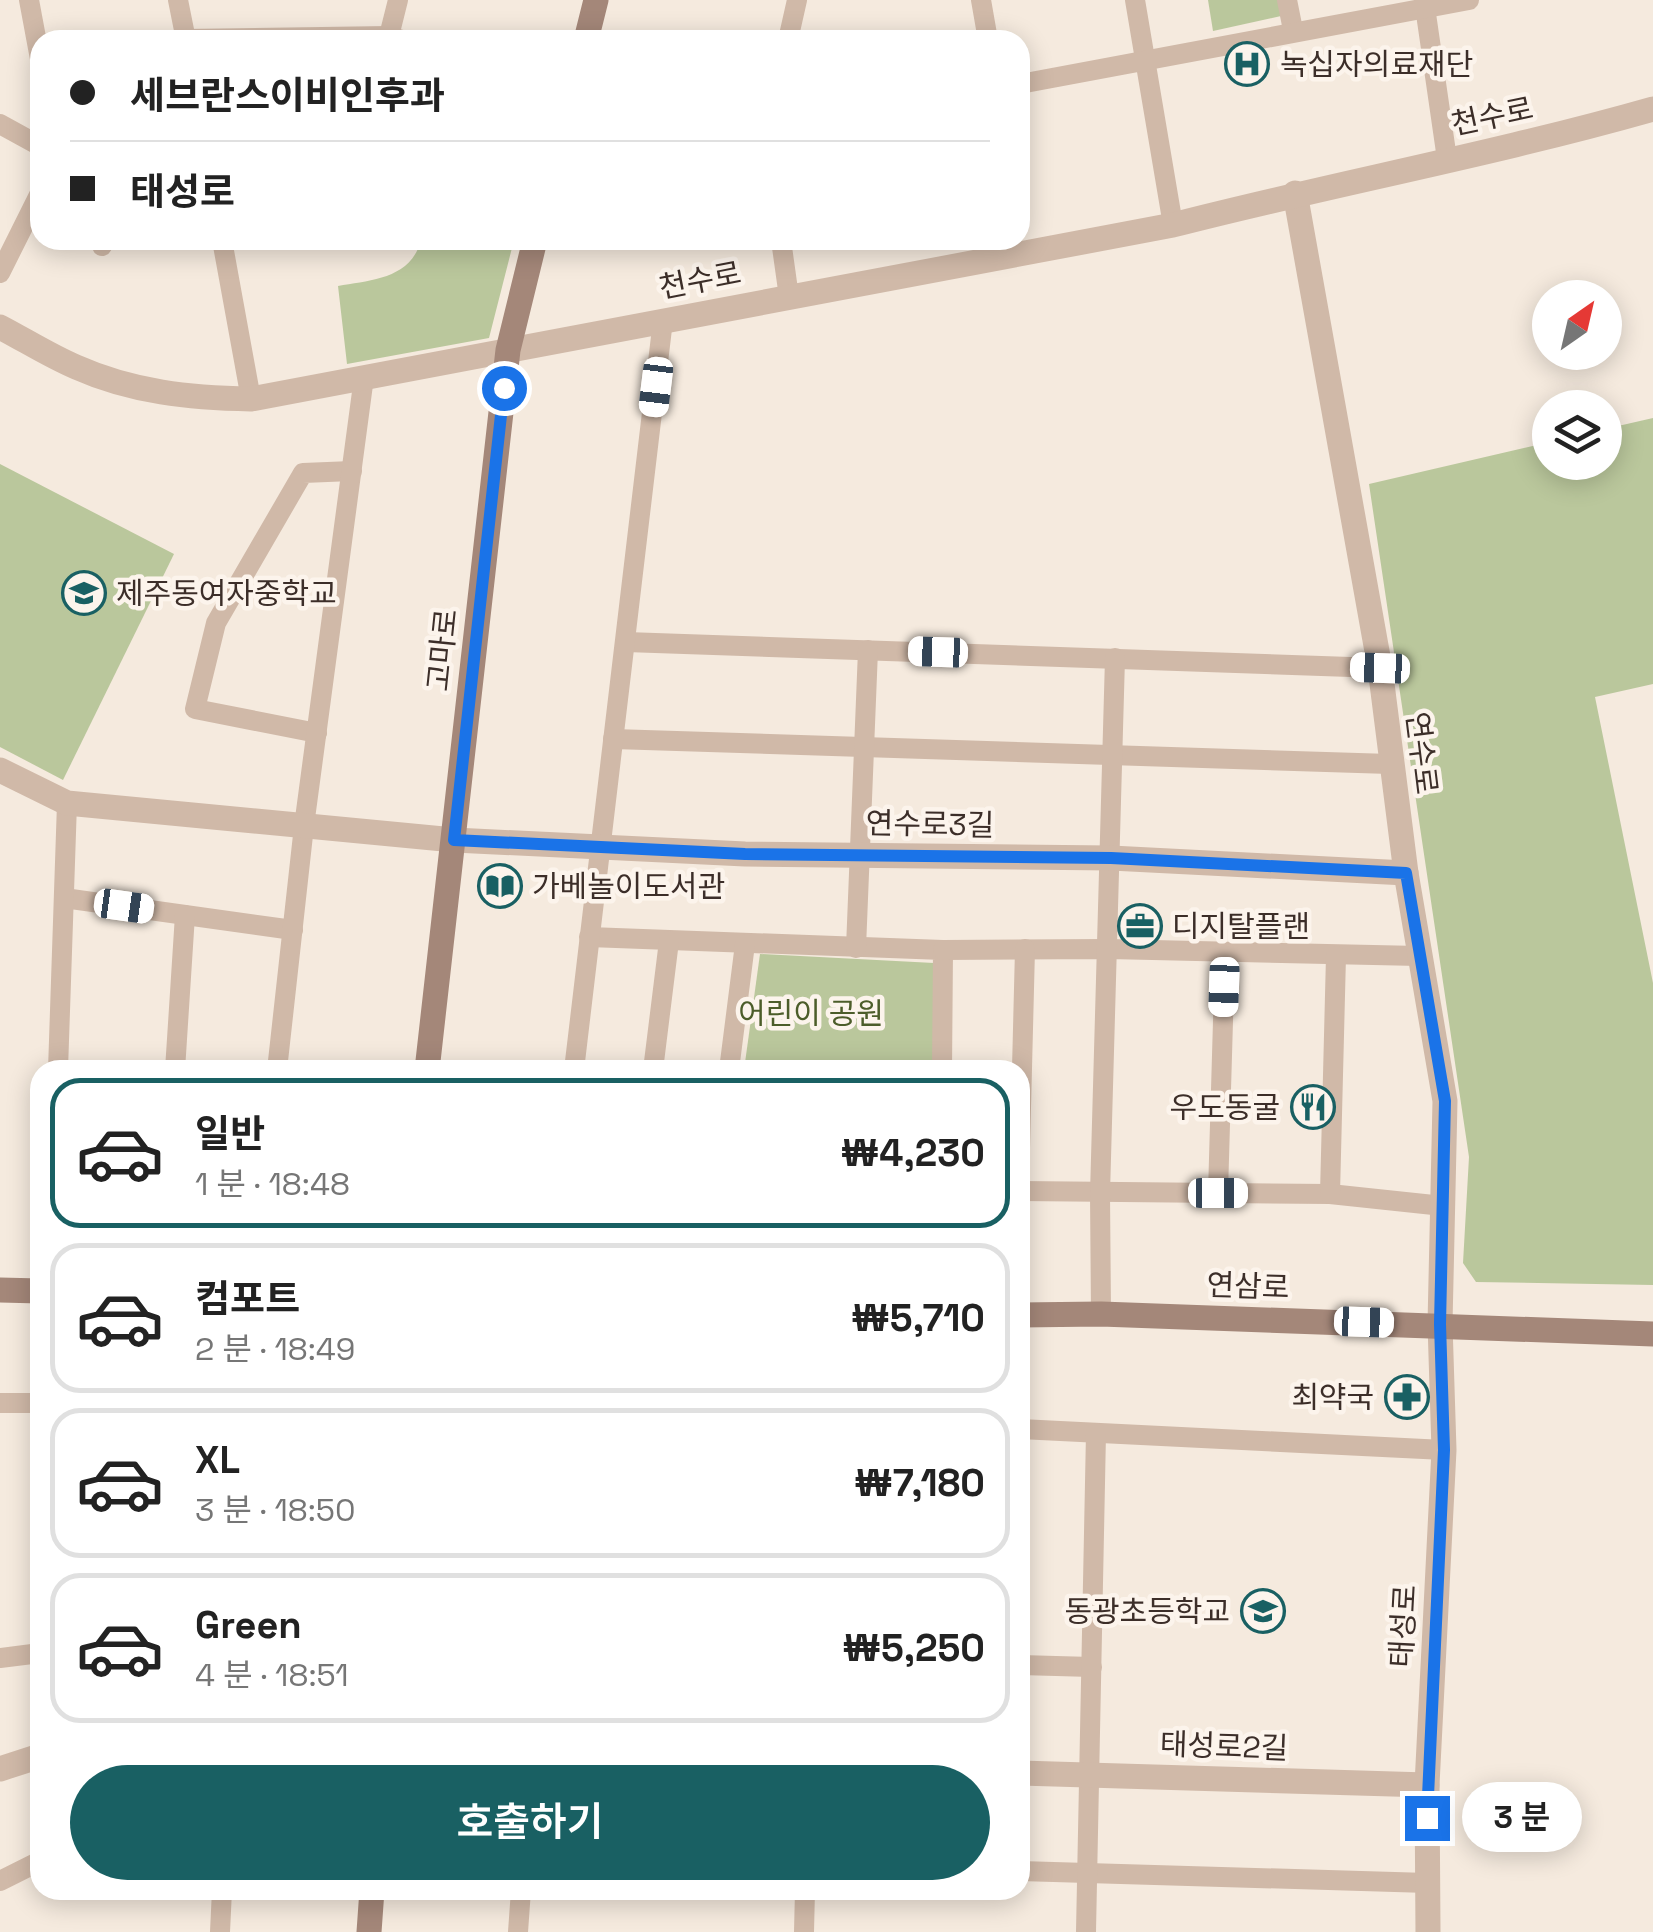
<!DOCTYPE html>
<html lang="ko">
<head>
<meta charset="utf-8">
<style>
	:root { --surface:#fff; --page:#f6f6f6; --text:#222; --muted:#767676; --line:#e0e0e0; --accent:#196063 }
	body { margin:0; font-family:"Space Grotesk","Noto Sans KR",sans-serif; background:var(--page); color:var(--text); height:100vh; display:flex; flex-direction:column; font-size:38px; white-space:nowrap }
	* { box-sizing:border-box; margin:0 }
	p { font-size:32px; color:var(--muted) }
	.icon { flex:none; width:55px; height:55px; fill:none; stroke:currentColor; stroke-width:2; stroke-linecap:round; stroke-linejoin:round }
	.map { position:relative; flex:1; overflow:hidden }
	.panel { position:absolute; left:30px; top:1060px; width:1000px; height:840px; display:flex; flex-direction:column; background:var(--surface); border-radius:30px; box-shadow:0 5px 25px #0003 }
	.panel>* { flex:none }
	.hud { position:absolute; left:30px; top:30px; width:1000px; height:220px; border-radius:30px; box-shadow:0 5px 25px #0003; display:grid; align-content:center; height:220px; padding:0 40px; background:var(--surface) }
	.needle { width:65px; rotate:34deg }
	.buttons { position:absolute; left:1532px; top:280px; display:grid; gap:20px }
	.buttons a { display:grid; place-items:center; width:90px; height:90px; border-radius:50%; background:var(--surface); box-shadow:0 5px 25px #0003; font-size:50px }
	.end { position:absolute; width:45px; height:45px; margin:-22px; border:12px solid #1a73e8; background:#fff; box-shadow:0 0 0 5px #fff }
	.from { border-radius:50% }
	.bubble { position:absolute; height:70px; border-radius:35px; background:var(--surface); box-shadow:0 5px 25px #0003; font-size:32px; font-weight:600; line-height:70px; text-align:center }
	.car { position:absolute; width:30px; height:60px; margin:-30px -15px; border-radius:12px; box-shadow:0 0 8px 2px #0007; background:linear-gradient(#fff 24%,#345 0 40%,#fff 0 76%,#345 0 86%,#fff 0) }
	.hud b { display:flex; align-items:center; gap:35px; height:95px; font-size:38px }
	.hud b+b { border-top:2px solid var(--line) }
	.hud i { width:25px; height:25px; background:var(--text) }
	ul { padding:18px 0 0; list-style:none }
	li { display:flex; align-items:center; gap:30px; height:150px; margin:0 20px 15px; padding:0 20px; border:5px solid var(--line); border-radius:30px }
	li div { flex:1 }
	li b { display:block; font-size:38px }
	li em { font-style:normal; font-weight:600 }
	li.active { border-color:var(--accent) }
	li>.icon { width:90px; height:90px; stroke-width:1.5 }
	.action { display:flex; gap:20px; margin-top:auto; padding:20px 40px }
	.action a { flex:1; height:115px; border-radius:60px; background:var(--accent); color:#fff; font-size:40px; font-weight:600; line-height:115px; text-align:center }
	.map>svg:first-child { display:block }
	.green { fill:#bac79c }
	.lines { fill:none; stroke-linecap:round; stroke-linejoin:round }
	.minor { stroke:#d0b9a8; stroke-width:20 }
	.tertiary { stroke:#d0b9a8; stroke-width:25 }
	.secondary { stroke:#a48779; stroke-width:25 }
	.route { stroke:#1a73e8; stroke-width:12 }
	.labels { text-anchor:middle; dominant-baseline:central; stroke-width:9; stroke-linejoin:round; paint-order:stroke }
	.poi-label { font-size:30px; fill:#3c2e29; stroke:#fcf4ec; text-anchor:start }
	.street-label { font-size:30px; fill:#3c2e29; stroke:#fcf4ec }
	.park-label { font-size:30px; fill:#4c5d2a; stroke:#fcf4ec }
</style>
</head>
<body>
<div class="map">
<svg width="1653" height="1932" viewBox="0 0 1653 1932">
	<rect width="100%" height="100%" fill="#f5eade"/>
	<g class="green">
		<polygon points="1208,0 1279,0 1281,16 1213,31"/>
		<path d="M421 240H514L489 338 347 364 338 286C371 280 411 279 421 240Z"/>
		<polygon points="1653,418 1653,684 1595,697 1653,983 1653,1285 1476,1282 1463,1263 1469,1157 1369,484 1550,442 1550,462 1605,462 1605,429"/>
		<polygon points="0,464 174,554 63,780 0,747"/>
		<polygon points="760,954 934,963 934,1070 744,1070"/>
	</g>
	<g class="lines">
		<g class="minor">
			<polyline points="29,0 40,59"/>
			<polyline points="178,0 186,40"/>
			<polyline points="981,0 988,40"/>
			<polyline points="1135,0 1173,225"/>
			<polyline points="1287,0 1293,30"/>
			<polyline points="1424,0 1447,159"/>
			<polyline points="185,39 389,36 402,40"/>
			<polyline points="388,40 398,0"/>
			<polyline points="788,40 797,0"/>
			<polyline points="1020,84 1469,0"/>
			<polyline points="0,124 40,146"/>
			<polyline points="222,240 251,399"/>
			<polyline points="781,240 789,297"/>
			<polyline points="102,246 105,240"/>
			<polyline points="0,273 40,193"/>
			<polyline points="626,642 1380,668"/>
			<polyline points="317,733 195,709 216,623 303,473 352,471"/>
			<polyline points="613,739 1390,764"/>
			<polyline points="64,898 293,930"/>
			<polyline points="589,937 943,950 942,1070"/>
			<polyline points="856,948 868,650"/>
			<polyline points="943,950 1109,949 1419,956"/>
			<polyline points="58,1070 67,803"/>
			<polyline points="175,1070 185,915"/>
			<polyline points="277,1070 304,826 364,377"/>
			<polyline points="574,1070 663,320"/>
			<polyline points="653,1070 669,941"/>
			<polyline points="729,1070 745,944"/>
			<polyline points="1020,1148 1025,949"/>
			<polyline points="1020,1191 1330,1194 1443,1206"/>
			<polyline points="1218,1193 1225,952"/>
			<polyline points="1330,1194 1336,956"/>
			<polyline points="1101,1314 1100,1194 1115,658"/>
			<polyline points="0,1403 40,1403"/>
			<polyline points="1020,1429 1444,1450"/>
			<polyline points="0,1658 40,1653"/>
			<polyline points="1020,1665 1092,1667"/>
			<polyline points="1020,1871 1428,1883"/>
			<polyline points="0,1881 40,1861"/>
			<polyline points="220,1932 222,1890"/>
			<polyline points="518,1932 521,1890"/>
			<polyline points="804,1932 805,1890"/>
			<polyline points="1086,1932 1096,1433"/>
		</g>
		<g class="tertiary">
			<polyline points="1295,193 1380,668 1406,873 1445,1101 1440,1324 1444,1450 1427,1785 1428,1932"/>
			<path d="M0 327C25 340 50 356 76 367 132 392 190 398 251 399L1173 225C1332 184 1495 154 1653 109"/>
			<polyline points="0,770 67,803 454,840 745,854 1111,858 1406,873"/>
			<polyline points="0,1769 40,1756"/>
			<polyline points="1020,1773 1427,1785"/>
		</g>
		<g class="secondary">
			<polyline points="586,40 596,0"/>
			<polyline points="427,1070 508,350 535,240"/>
			<polyline points="0,1290 40,1291"/>
			<polyline points="1020,1315 1101,1314 1653,1334"/>
			<polyline points="369,1932 372,1890"/>
		</g>
	</g>
	<g class="lines">
		<polyline class="route" points="504,388 454,840 745,854 1111,858 1406,873 1445,1101 1440,1324 1444,1450 1427,1818"/>
	</g>
	<defs>
		<g id="hospital-ring" transform="scale(2.25)"><circle r="9.5" fill="#fcf4ec" stroke="#196063" stroke-width="1.5"/><path d="M-5-5h3v3.5h4V-5h3V5h-3V1.5h-4V5h-3Z" fill="#196063"/></g>
		<g id="school-ring" transform="scale(2.25)"><circle r="9.5" fill="#fcf4ec" stroke="#196063" stroke-width="1.5"/><path d="M0-5L7-2L0 1L-7-2ZM-4 1L0 2.5L4 1V4Q0 6-4 4Z" fill="#196063"/></g>
		<g id="library-ring" transform="scale(2.25)"><circle r="9.5" fill="#fcf4ec" stroke="#196063" stroke-width="1.5"/><path d="M-6-4Q-3-5.5-.7-3.5V5Q-3 3-6 4ZM6-4Q3-5.5 .7-3.5V5Q3 3 6 4Z" fill="#196063"/></g>
		<g id="office-ring" transform="scale(2.25)"><circle r="9.5" fill="#fcf4ec" stroke="#196063" stroke-width="1.5"/><path d="M-6-3h4V-5.5h4V-3h4V5H-6ZM-1-4.5V-3h2v-1.5ZM-6 0V1H6V0Z" fill="#196063"/></g>
		<g id="restaurant-ring" transform="scale(2.25)"><circle r="9.5" fill="#fcf4ec" stroke="#196063" stroke-width="1.5"/><path d="M-5-6h1v4h1v-4h1v4h1v-4h1v5L-1.5 .5V6h-2V.5L-5-1ZM5-6V6H3V1.5H1.5Q1.5-4 5-6Z" fill="#196063"/></g>
		<g id="pharmacy-ring" transform="scale(2.25)"><circle r="9.5" fill="#fcf4ec" stroke="#196063" stroke-width="1.5"/><path d="M-2-6h4v4h4v4h-4v4h-4v-4h-4v-4h4Z" fill="#196063"/></g>
	</defs>
	<g fill-rule="evenodd">
		<use href="#hospital-ring" x="1247" y="64"/>
		<use href="#school-ring" x="84" y="593"/>
		<use href="#library-ring" x="500" y="886"/>
		<use href="#office-ring" x="1140" y="926"/>
		<use href="#restaurant-ring" x="1313" y="1107"/>
		<use href="#pharmacy-ring" x="1407" y="1397"/>
		<use href="#school-ring" x="1263" y="1611"/>
	</g>
	<g class="labels">
		<g class="poi-label">
			<text x="1280" y="64">녹십자의료재단</text>
			<text x="116" y="593">제주동여자중학교</text>
			<text x="532" y="886">가베놀이도서관</text>
			<text x="1172" y="926">디지탈플랜</text>
			<text x="1280" y="1107" text-anchor="end">우도동굴</text>
			<text x="1374" y="1397" text-anchor="end">최약국</text>
			<text x="1230" y="1611" text-anchor="end">동광초등학교</text>
		</g>
		<g class="street-label">
			<text transform="translate(1492 116) rotate(-12)">천수로</text>
			<text transform="translate(700 280) rotate(-11)">천수로</text>
			<text transform="translate(442 650) rotate(-84)">고마로</text>
			<text transform="translate(1422 753) rotate(83)">연수로</text>
			<text transform="translate(930 824) rotate(1)">연수로3길</text>
			<text transform="translate(1248 1286) rotate(2)">연삼로</text>
			<text transform="translate(1403 1626) rotate(-87)">태성로</text>
			<text transform="translate(1224 1746) rotate(2)">태성로2길</text>
		</g>
		<g class="park-label">
			<text x="811" y="1013">어린이 공원</text>
		</g>
	</g>
</svg>
<div class="buttons">
<a><svg class="needle" viewBox="-14 -14 28 28"><path d="M0-13l5 13h-10z" fill="#e53935"/><path d="M0 13l5-13h-10z" fill="#767676"/></svg></a>
<a><svg class="icon" aria-label="layers" viewBox="0 0 24 24"><path d="M12 4l9 5-9 5-9-5zM3 14l9 5 9-5"/></svg></a>
</div>
<i class="end from" style="left:504px;top:388px"></i>
<i class="end" style="left:1427px;top:1818px"></i>
<div class="bubble" style="left:1462px;top:1782px;width:120px">3 분</div>
<i class="car" style="left:656px;top:387px;rotate:187deg"></i>
<i class="car" style="left:938px;top:652px;rotate:272deg"></i>
<i class="car" style="left:1380px;top:668px;rotate:272deg"></i>
<i class="car" style="left:124px;top:906px;rotate:98deg"></i>
<i class="car" style="left:1224px;top:987px;rotate:182deg"></i>
<i class="car" style="left:1218px;top:1193px;rotate:90deg"></i>
<i class="car" style="left:1364px;top:1322px;rotate:92deg"></i>
<div class="hud">
<b><i class="from"></i>세브란스이비인후과</b>
<b><i></i>태성로</b>
</div>
<section class="panel">
<ul>
<li class="active"><svg class="icon" aria-label="car" viewBox="0 0 24 24"><path d="M5 17H2v-5l4-1 3-4h7l3 4 3 1v5h-3M9 17h6M6 11h13"/><circle cx="7" cy="17" r="2"/><circle cx="17" cy="17" r="2"/></svg><div><b>일반</b><p>1 분 · 18:48</p></div><em>₩4,230</em></li>
<li><svg class="icon" aria-label="car" viewBox="0 0 24 24"><path d="M5 17H2v-5l4-1 3-4h7l3 4 3 1v5h-3M9 17h6M6 11h13"/><circle cx="7" cy="17" r="2"/><circle cx="17" cy="17" r="2"/></svg><div><b>컴포트</b><p>2 분 · 18:49</p></div><em>₩5,710</em></li>
<li><svg class="icon" aria-label="car" viewBox="0 0 24 24"><path d="M5 17H2v-5l4-1 3-4h7l3 4 3 1v5h-3M9 17h6M6 11h13"/><circle cx="7" cy="17" r="2"/><circle cx="17" cy="17" r="2"/></svg><div><b>XL</b><p>3 분 · 18:50</p></div><em>₩7,180</em></li>
<li><svg class="icon" aria-label="car" viewBox="0 0 24 24"><path d="M5 17H2v-5l4-1 3-4h7l3 4 3 1v5h-3M9 17h6M6 11h13"/><circle cx="7" cy="17" r="2"/><circle cx="17" cy="17" r="2"/></svg><div><b>Green</b><p>4 분 · 18:51</p></div><em>₩5,250</em></li>
</ul>
<div class="action"><a>호출하기</a></div>
</section>
</div>
</body>
</html>
